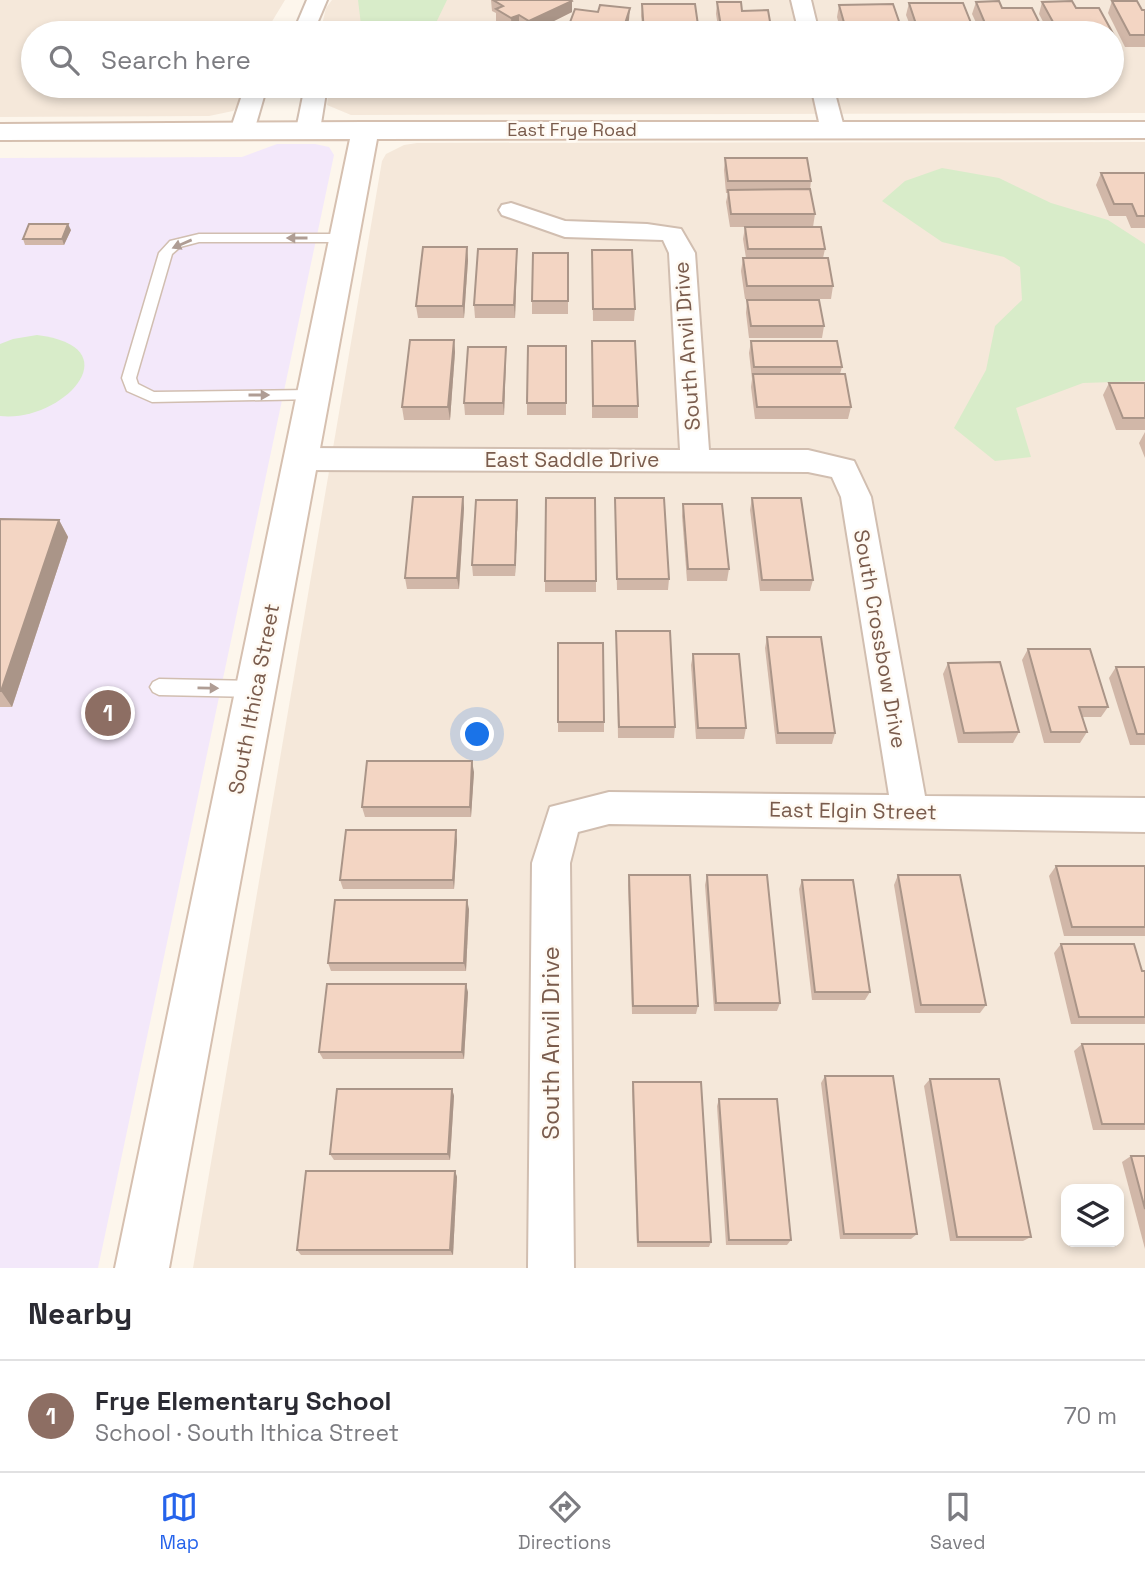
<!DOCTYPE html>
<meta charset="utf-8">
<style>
body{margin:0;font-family:"Space Grotesk",sans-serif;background:#f7f7f7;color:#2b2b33}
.controls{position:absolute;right:21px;bottom:21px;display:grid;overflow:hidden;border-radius:14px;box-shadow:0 4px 10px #0003}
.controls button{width:63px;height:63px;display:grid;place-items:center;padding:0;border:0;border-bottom:2px solid #e1e1e2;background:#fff;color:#2b2b33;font:35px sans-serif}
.you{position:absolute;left:478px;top:735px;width:24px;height:24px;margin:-18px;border:5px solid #fff;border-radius:50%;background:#1a73e8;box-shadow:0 0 0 10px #1a73e833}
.badge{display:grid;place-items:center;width:46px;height:46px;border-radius:50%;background:#2563eb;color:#fff;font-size:23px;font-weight:700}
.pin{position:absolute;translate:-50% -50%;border:4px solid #fff;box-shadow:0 2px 7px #0006}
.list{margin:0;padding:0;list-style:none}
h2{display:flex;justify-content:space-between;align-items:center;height:91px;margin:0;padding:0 28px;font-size:30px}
h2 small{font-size:23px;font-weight:400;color:#7c7c81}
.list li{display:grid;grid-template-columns:46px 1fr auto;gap:21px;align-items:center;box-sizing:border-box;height:112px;padding:0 28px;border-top:2px solid #e1e1e2}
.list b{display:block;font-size:26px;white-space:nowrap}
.list p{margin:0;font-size:23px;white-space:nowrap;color:#7c7c81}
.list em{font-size:23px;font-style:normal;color:#7c7c81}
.icon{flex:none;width:38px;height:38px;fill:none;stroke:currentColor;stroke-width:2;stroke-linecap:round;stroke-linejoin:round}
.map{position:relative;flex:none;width:1145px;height:1268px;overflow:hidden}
.search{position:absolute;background:#fff;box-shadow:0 4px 10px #0003;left:21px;right:21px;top:21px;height:77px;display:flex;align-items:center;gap:18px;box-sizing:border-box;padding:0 24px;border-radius:38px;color:#7c7c81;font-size:26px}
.sheet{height:203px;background:#fff}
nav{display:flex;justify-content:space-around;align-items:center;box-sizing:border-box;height:98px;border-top:2px solid #e1e1e2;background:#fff;font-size:19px;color:#7c7c81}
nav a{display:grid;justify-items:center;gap:4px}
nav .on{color:#2563eb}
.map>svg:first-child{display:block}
.residential{fill:#f5e8da;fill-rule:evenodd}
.education{fill:#f3e8fa}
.green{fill:#d8ecc9}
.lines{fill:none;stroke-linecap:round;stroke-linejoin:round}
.lane-casing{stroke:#d1beb0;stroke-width:3}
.street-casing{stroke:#d1beb0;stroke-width:4}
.secondary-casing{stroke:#d6c0b0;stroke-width:4}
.lane{fill:#fff;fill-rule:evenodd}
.street{fill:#fff;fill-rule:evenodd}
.secondary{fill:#fff;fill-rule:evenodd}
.wall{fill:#d1b7a8}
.shaded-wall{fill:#aa9588}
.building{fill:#f3d5c3;stroke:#aa9588;stroke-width:2}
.oneway{fill:#af9d94}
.labels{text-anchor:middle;stroke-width:5;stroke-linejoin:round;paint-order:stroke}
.far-street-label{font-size:18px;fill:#7a5c4d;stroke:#fffaf3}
.street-label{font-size:21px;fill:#7a5c4d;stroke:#fffaf3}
.near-street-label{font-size:24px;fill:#7a5c4d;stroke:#fffaf3}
</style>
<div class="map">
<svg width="1145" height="1268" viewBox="0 0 1145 1268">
<rect width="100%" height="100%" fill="#fdf6ec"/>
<!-- residential -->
<g class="residential">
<path d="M0,0H285L265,33H33V86H245L240,104L233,111L209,116L0,117Z"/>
<path d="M332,0H1145V113L351,115L327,105L330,86H1112V33H320L326,8Z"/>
<path d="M1145,142V1268H193L382,161L386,154L404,145L417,143ZM1066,1189H1119V1242H1066Z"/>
</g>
<!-- education -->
<path class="education" d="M277,144H315L329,147L334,155L98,1268H0V158L242,157Z"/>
<!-- green -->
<g class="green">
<path d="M447,0L433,29L452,33H362L358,0Z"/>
<path d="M942,168L999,178L1051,203L1108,220L1145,244V381L1083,383L1016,408L1031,457L995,461L954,428L986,370L995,326L1022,300L1020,267L1004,257L942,242L882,201L905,181Z"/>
<path d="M37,335C134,347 62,423 0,416V344L13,339Z"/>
</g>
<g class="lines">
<!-- lane casing -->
<g class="lane-casing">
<g id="lane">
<path d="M199,234H346L353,238L346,242H199L180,247L172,254L136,378L138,384L154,392L312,390L317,391L319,395L317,399L152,402L127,391L122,378L159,253L170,241Z"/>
<path d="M159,679L257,681L263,684L266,689L263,694L257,697L159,695L153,692L150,687L153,682Z"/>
</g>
</g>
<!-- street casing -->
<g class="street-casing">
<g id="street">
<path d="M307,0H327L313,33H293Z"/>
<path d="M791,0H811L819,33H799Z"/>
<path d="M245,86H267L254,131L250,136H234L230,131Z"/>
<path d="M305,86H327L320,130L316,135H300L296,130Z"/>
<path d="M811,86H833L845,131L841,136H825L821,131Z"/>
<path d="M511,203L565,221L647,224L681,229L695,253L709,450H808L854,461L871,497L925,796L1145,798V832L609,824L578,832L570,863L574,1268H528L532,863L550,807L609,792L889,795L841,497L832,477L808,472L299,470L288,467L284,459L288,451L299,448L680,450L669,253L663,240L565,237L502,215L499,210L502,205Z"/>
</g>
</g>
<!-- secondary casing -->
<g class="secondary-casing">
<path id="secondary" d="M365,122H1145V138L377,139L169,1268H115L350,139L0,140V124Z"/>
</g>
<!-- lane -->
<use href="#lane" class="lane"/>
<!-- street -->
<use href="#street" class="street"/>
<!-- secondary -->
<use href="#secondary" class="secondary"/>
</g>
<!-- wall -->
<g class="wall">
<path d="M491,0H571L572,12L530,33L519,27L512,30L496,21V13L492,11Z"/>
<path d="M1072,1L1076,8H1099L1116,39L1112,51V33H1049L1039,14L1042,2Z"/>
<path d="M1112,1L1142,10H1145V47H1125L1108,13Z"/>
<path d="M717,2L742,11L772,33H719L716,14Z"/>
<path d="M976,2L1002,8L1042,28L1040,33H981L972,14Z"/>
<path d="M909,3L975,33H913L906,15Z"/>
<path d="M642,4H695L699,33H643L641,16Z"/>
<path d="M839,5L903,33H841L837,17Z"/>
<path d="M725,158L811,181L810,190L815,214L813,227H730L726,202L728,193H726L724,170Z"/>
<path d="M1101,173H1145V228H1131L1126,216H1109L1096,185Z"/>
<path d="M745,227L825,249L823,258L833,286L831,299H745L741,271L743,258H746L743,239Z"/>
<path d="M71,230L64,245H25L23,239Z"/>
<path d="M467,247L468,260L464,318H418L416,306Z"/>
<path d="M592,250L635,309L634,321H593Z"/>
<path d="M568,253V314H532V301Z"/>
<path d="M517,262L515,318H475L474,305Z"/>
<path d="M747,300L824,326L822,338H749L746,313Z"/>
<path d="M454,340L455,352L450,420H404L402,407Z"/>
<path d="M592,341L638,406V418H592Z"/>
<path d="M751,341L842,367L840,374L851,407L848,419H755L751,387L752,379L749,353Z"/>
<path d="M566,346V415H527V403Z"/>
<path d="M506,347V359L504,415H465L464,403Z"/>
<path d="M1109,383H1145V430H1116L1103,395Z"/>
<path d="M1145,432V458L1139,443Z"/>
<path d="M463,497L464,508L459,589H407L405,578Z"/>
<path d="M615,498L669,579L668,590H617Z"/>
<path d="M752,498L813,580L810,591H760L750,510Z"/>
<path d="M683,504L729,569L727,581H687L682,516Z"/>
<path d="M518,511L515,576H473L472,565Z"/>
<path d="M0,519L59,520L68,537L12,707H0Z"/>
<rect x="545" y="581" width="51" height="11"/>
<path d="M616,631L675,727L674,738H618Z"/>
<path d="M767,637L835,733L832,744H776L765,648Z"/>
<path d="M558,643L604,722V732H558Z"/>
<path d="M1028,649L1108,707L1101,717H1082L1087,732L1080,743H1044L1022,660Z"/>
<path d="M693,654L746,728L744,739H696L691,665Z"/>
<path d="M948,663L1019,732L1013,743H958L943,674Z"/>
<path d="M1116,667H1145V745H1130L1109,678Z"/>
<path d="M474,772L471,817H365L362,807Z"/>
<path d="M457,840L454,889H343L340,880Z"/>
<path d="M1056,866H1145V936H1064L1049,876Z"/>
<path d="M629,875L698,1006L696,1014H632L628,885Z"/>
<path d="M707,875L780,1003L777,1011H714L705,885Z"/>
<path d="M898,875L986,1005L980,1013H915L894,885Z"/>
<path d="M802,880L870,992L865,1000H812L799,889Z"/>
<path d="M469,909L466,971H331L328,963Z"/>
<path d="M1061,944L1142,971H1145V1024H1071L1054,953Z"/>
<path d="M468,992L464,1059H323L319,1052Z"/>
<path d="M1082,1044H1145V1130H1093L1074,1051Z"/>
<path d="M825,1076L917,1234L911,1239H840L821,1083Z"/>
<path d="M930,1079L1031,1237L1023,1241H950L924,1086Z"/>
<path d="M633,1082L711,1242L709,1247H637L632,1089Z"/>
<path d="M452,1089L454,1096L450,1160H334L330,1154Z"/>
<path d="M719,1099L791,1240L787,1245H726L717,1106Z"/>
<path d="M1131,1156H1145V1249L1122,1162Z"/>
<path d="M455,1171L457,1177L453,1255H301L297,1250Z"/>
</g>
<!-- shaded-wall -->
<g class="shaded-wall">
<path d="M572,1V12L530,33L529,21Z"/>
<path d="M630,8L629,20L625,33H622Z"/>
<path d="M519,15V27L512,30L511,18Z"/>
<path d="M68,224L71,230L64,245L62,239Z"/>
<path d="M467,247L468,260L464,318L463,306Z"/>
<path d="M517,249V262L515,318L514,305Z"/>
<path d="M454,340L455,352L450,420L448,407Z"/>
<path d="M506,347V359L504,415L503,403Z"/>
<path d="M463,497L464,508L459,589L457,578Z"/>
<path d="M517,500L518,511L515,576V565Z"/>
<path d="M59,520L68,537L12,707L1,691Z"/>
<path d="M472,761L474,772L471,817L470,807Z"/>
<path d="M456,830L457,840L454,889L453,880Z"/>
<path d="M467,900L469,909L466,971L464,963Z"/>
<path d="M466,984L468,992L464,1059L462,1052Z"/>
<path d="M452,1089L454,1096L450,1160L448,1154Z"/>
<path d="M455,1171L457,1177L453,1255L450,1250Z"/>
</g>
<!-- building -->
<g class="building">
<path d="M493,0H571L572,1L529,21L519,15L511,18L496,9L503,6Z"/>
<path d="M999,1L1002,8H1032L1042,28H1029L1031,33H1004L1002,28H987L976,2Z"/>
<path d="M1072,1L1076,8H1099L1116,39H1112V33H1059L1042,2Z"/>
<path d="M1112,1H1137L1142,10H1145V35H1130Z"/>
<path d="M717,2H741L742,11L768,10L772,33H722Z"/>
<path d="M909,3H963L975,33H919Z"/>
<path d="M642,4H695L699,32L644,33Z"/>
<path d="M893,4L903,33H847L839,5Z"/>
<path d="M600,5L630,8L622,33H566L575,9L598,12Z"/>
<path d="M725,158H807L811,181H728Z"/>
<path d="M1101,173H1145V216H1137L1132,204H1114Z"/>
<path d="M810,189L815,214H731L728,190Z"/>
<path d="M29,224H68L62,239H23Z"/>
<path d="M745,227H821L825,249H748Z"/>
<path d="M423,247H467L463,306H416Z"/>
<path d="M478,249H517L514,305H474Z"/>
<path d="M592,250H632L635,309H593Z"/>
<path d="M533,253H568V301H532Z"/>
<path d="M743,258H828L833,286H747Z"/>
<path d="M747,300H819L824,326H751Z"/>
<path d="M410,340H454L448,407H402Z"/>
<path d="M592,341H635L638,406H593Z"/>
<path d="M751,341H837L842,367H754Z"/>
<path d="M528,346H566V403H527Z"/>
<path d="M468,347H506L503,403H464Z"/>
<path d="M753,374H845L851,407H757Z"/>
<path d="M1109,383H1145V418H1123Z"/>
<path d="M413,497H463L457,578H405Z"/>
<path d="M546,498H595L596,581H545Z"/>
<path d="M615,498H664L669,579H617Z"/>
<path d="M752,498H801L813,580H762Z"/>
<path d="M476,500H517L515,565H472Z"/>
<path d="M683,504H722L729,569H688Z"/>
<path d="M0,519L59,520L1,691H0Z"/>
<path d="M616,631H670L675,727H619Z"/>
<path d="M767,637H821L835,733H778Z"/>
<path d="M558,643H603L604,722H558Z"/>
<path d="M1028,649H1090L1108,707H1079L1087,732H1051Z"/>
<path d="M693,654H739L746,728H698Z"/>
<path d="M1000,662L1019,732L964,733L948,663Z"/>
<path d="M1116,667H1145V734H1137Z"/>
<path d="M367,761H472L470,807H362Z"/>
<path d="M346,830H456L453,880H340Z"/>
<path d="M1056,866H1145V927H1072Z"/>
<path d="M629,875H690L698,1006H633Z"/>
<path d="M707,875H767L780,1003H716Z"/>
<path d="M898,875H960L986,1005H921Z"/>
<path d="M802,880H853L870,992H815Z"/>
<path d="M335,900H467L464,963H328Z"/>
<path d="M1061,944H1134L1142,971H1145V1017H1079Z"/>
<path d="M327,984H466L462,1052H319Z"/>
<path d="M1082,1044H1145V1124H1102Z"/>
<path d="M825,1076H893L917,1234H844Z"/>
<path d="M930,1079H999L1031,1237H957Z"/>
<path d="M633,1082H701L711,1242H638Z"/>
<path d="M337,1089H452L448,1154H330Z"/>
<path d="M719,1099H777L791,1240H729Z"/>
<path d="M1131,1156H1145V1209Z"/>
<path d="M306,1171H455L450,1250H297Z"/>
</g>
<!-- one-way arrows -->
<defs><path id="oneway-solid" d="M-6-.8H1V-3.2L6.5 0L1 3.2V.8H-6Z" transform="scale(1.75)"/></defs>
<g class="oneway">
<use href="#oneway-solid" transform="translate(297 238) rotate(180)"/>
<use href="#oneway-solid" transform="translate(182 244) rotate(157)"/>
<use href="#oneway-solid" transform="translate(259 395)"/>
<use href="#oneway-solid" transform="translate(208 688) rotate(1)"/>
</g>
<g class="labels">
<!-- far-street labels -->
<g class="far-street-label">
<text x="572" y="136">East Frye Road</text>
</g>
<!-- street labels -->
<g class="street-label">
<text transform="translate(687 346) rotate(-94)" y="7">South Anvil Drive</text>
<text x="572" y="467">East Saddle Drive</text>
<text transform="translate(880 639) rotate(80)" y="7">South Crossbow Drive</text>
<text transform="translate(254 699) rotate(-79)" y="7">South Ithica Street</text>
<text transform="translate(853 811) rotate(1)" y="7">East Elgin Street</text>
</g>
<!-- near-street labels -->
<g class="near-street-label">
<text transform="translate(551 1043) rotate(-90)" y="8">South Anvil Drive</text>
</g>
</g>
</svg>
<div class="controls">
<button><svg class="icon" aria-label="layers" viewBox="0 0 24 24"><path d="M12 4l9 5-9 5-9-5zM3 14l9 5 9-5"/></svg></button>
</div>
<div class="you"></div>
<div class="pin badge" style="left:108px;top:713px;background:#8d6e63">1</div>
<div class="search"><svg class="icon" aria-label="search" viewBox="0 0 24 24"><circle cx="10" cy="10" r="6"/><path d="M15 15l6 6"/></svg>Search here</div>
</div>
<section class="sheet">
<h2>Nearby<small></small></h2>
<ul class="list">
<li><span class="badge" style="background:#8d6e63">1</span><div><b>Frye Elementary School</b><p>School · South Ithica Street</p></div><em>70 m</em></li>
</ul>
</section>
<nav>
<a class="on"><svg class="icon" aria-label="map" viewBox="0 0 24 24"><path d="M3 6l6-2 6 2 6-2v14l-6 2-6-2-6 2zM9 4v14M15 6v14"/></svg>Map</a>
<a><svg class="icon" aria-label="directions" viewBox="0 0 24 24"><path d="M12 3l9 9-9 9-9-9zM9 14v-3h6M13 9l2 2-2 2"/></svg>Directions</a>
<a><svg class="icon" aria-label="saved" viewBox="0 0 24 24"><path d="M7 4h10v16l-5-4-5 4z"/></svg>Saved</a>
</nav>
